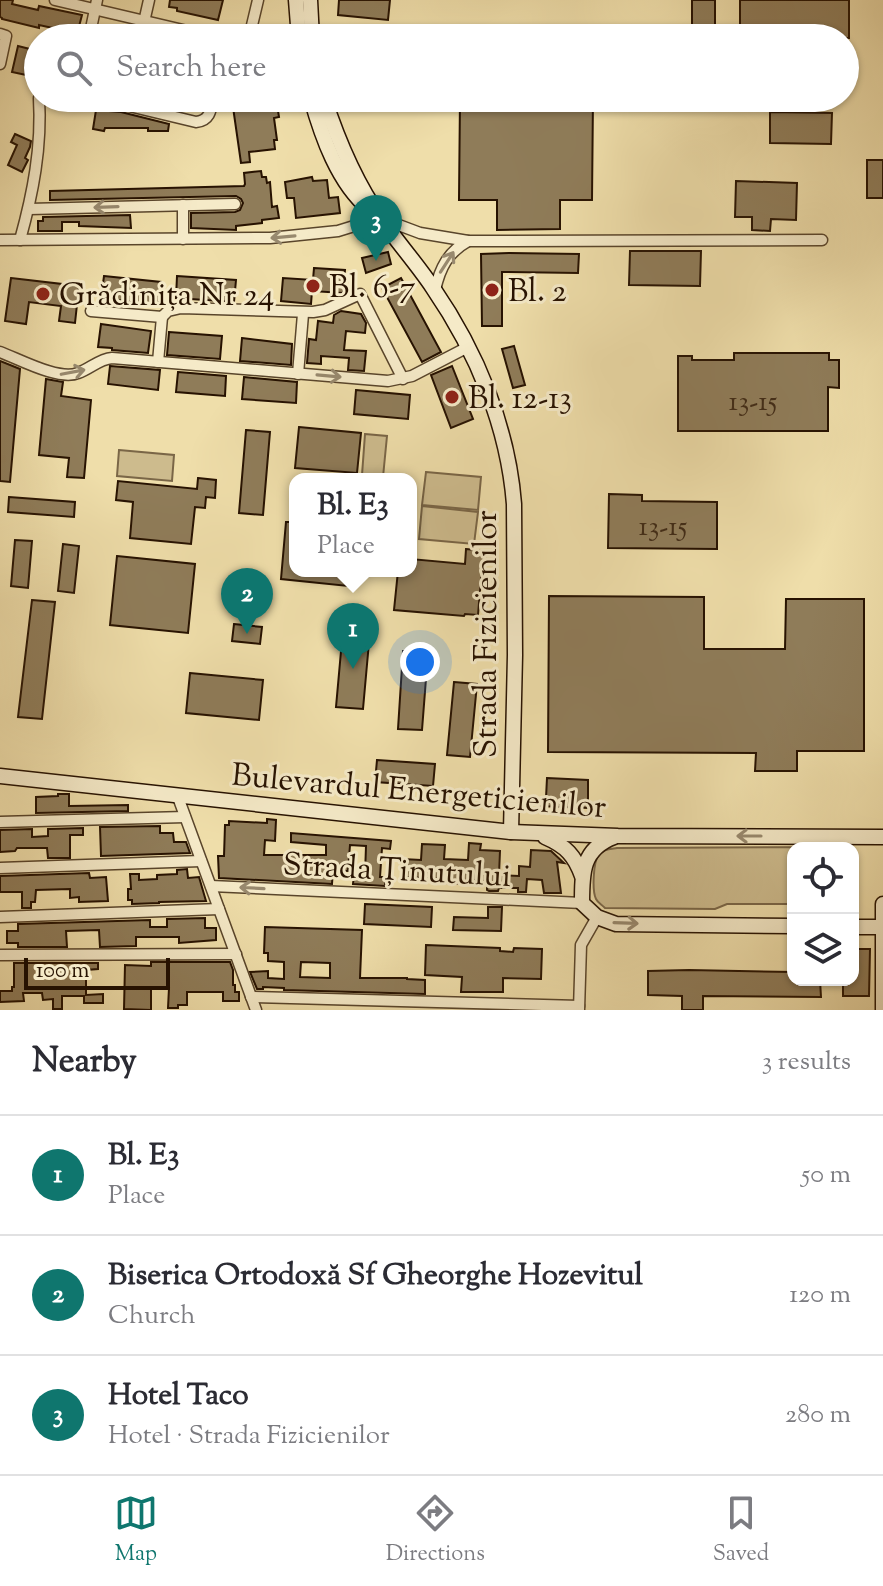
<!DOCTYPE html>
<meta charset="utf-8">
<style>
body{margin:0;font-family:"Sorts Mill Goudy",serif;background:#f2f2f3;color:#2b2b33}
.controls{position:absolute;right:24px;bottom:24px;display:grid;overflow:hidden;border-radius:16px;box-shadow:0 2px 6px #0004}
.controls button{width:72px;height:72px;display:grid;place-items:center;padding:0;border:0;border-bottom:2px solid #e1e1e2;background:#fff;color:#2b2b33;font:40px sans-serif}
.scale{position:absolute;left:24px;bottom:20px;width:146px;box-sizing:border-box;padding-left:8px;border:4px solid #271201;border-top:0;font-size:22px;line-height:28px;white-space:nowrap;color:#271201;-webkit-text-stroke:6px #f5eac8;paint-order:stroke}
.you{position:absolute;left:420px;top:662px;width:28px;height:28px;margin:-20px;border:6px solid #fff;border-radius:50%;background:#1a73e8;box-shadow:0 0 0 12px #1a73e833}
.badge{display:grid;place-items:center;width:52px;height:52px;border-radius:50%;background:#0f766e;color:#fff;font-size:26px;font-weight:700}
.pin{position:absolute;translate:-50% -66px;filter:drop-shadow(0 2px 4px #0008)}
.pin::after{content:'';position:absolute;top:42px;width:28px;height:24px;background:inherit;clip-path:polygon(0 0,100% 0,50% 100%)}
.popup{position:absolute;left:289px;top:473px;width:128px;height:104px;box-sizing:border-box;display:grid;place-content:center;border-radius:16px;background:#fff;filter:drop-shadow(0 2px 6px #0005);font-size:26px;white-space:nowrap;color:#7c7c81}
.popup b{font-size:30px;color:#2b2b33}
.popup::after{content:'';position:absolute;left:50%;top:100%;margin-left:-16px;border:16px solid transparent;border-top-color:#fff}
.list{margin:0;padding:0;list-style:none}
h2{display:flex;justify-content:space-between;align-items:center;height:104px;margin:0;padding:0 32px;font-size:34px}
h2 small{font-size:26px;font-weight:400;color:#7c7c81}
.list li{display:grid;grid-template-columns:52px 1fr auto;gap:24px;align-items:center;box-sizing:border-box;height:120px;padding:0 32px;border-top:2px solid #e1e1e2}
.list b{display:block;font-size:30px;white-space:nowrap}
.list p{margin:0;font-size:26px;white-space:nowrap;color:#7c7c81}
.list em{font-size:26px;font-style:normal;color:#7c7c81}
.icon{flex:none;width:44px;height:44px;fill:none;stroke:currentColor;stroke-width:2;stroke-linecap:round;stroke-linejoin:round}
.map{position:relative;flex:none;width:883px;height:1010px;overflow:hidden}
.search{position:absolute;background:#fff;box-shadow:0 2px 6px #0004;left:24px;right:24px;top:24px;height:88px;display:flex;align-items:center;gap:20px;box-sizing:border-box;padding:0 28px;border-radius:44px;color:#7c7c81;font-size:30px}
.sheet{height:464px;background:#fff}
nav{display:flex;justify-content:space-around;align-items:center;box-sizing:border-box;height:112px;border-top:2px solid #e1e1e2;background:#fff;font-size:22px;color:#7c7c81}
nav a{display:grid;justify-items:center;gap:4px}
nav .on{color:#0f766e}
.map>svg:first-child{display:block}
.green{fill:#cdbb8d;stroke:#7a6647;stroke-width:2}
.building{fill:#8f7c59;stroke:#271201;stroke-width:2;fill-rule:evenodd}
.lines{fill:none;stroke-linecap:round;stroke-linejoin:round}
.street-casing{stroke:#59452b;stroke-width:13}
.secondary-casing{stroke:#271201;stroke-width:17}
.street{stroke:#f5eac8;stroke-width:10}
.secondary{stroke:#f5eac8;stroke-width:14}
.oneway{stroke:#98896e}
.poi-dot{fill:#8f2418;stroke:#f5eac8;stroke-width:3}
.labels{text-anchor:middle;stroke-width:6;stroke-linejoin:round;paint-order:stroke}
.number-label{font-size:28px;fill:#412c17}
.poi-label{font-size:32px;fill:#271201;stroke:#f5eac8;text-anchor:start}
.street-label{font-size:32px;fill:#271201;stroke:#f5eac8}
</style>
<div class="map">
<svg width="883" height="1010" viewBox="0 0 883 1010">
<rect width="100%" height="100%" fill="#efdeaa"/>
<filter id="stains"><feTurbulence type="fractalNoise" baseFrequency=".0025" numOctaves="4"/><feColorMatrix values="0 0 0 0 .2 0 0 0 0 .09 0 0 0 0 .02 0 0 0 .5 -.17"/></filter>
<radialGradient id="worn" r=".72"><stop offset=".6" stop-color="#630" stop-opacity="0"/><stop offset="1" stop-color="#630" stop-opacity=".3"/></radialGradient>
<!-- green -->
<g class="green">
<path d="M365,434L387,436L383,477L362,475Z"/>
<path d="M119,450L174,455L172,481L117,476Z"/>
<path d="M426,472L481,477L478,510L422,505Z"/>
<path d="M422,506L478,512L474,544L419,539Z"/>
<path d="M617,848L845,847L850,848H793V904H727L715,909L605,908C601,904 598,903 596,899C592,891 593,862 599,854C603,849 610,849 617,848Z"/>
</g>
<!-- building -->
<g class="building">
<path d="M0,0H13L12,4L38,10L39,6L82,15L76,38H60L62,30L39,25V28L2,19V18L0,17Z"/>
<path d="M170,0H223L218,20L177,11V8L169,7Z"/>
<path d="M339,0H390L388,20L338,15Z"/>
<rect x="692" y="0" width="23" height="38"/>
<rect x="740" y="0" width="109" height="38"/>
<path d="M18,46L38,51V70L32,69L31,76L12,72Z"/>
<path d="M134,98H204L202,109L181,103L179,110Z"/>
<path d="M231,98H276L279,117L274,118L277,140H274L275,149L249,152L250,162L241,163L233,107L229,106Z"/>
<path d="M460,98H593L592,200H560V229L497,230V200H459Z"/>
<path d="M96,110L121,112L169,124L168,131H148V128H105L104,131L93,129Z"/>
<path d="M770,112L832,113L831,144L770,143Z"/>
<path d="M15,134L31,141L30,147L25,158L28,160L22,172L8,165L17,145L11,142Z"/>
<rect x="867" y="160" width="16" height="38"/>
<path d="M261,171L262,177H266L267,183L270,182L272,207L277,206L279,218L262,220V223L236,226V230L191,228V213L235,212L240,210L243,203L241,199L236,196L50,200V191L244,186L245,184L244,173Z"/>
<path d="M312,177L313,181L327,180L329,198L338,197L340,213L296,218L294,198H287L285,182Z"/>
<path d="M736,181L797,183L796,220L771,219L770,231L752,230V217H735Z"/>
<path d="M130,215L131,228L79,226V222H62V231H38V221H43V217Z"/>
<path d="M630,251H701L700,286L629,285Z"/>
<path d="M388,252L391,264L366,273L362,258Z"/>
<path d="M509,253L579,254L578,273L502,272V326H482L481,254Z"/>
<path d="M314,268L345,270L343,293L312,291L311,304L281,301L283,278L313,280Z"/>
<path d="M104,276L161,282L158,305L101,298Z"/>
<path d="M177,276L236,280L234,302L176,298Z"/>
<path d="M11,278L79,286L75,323L59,321L61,306L29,302L26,324L5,321Z"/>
<path d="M401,278L441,352L422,362L382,288Z"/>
<path d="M341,311L361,314L366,323L365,333L346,331L344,350L366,351L364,371L348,370L349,358L321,356V364L307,363L309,339L316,340L318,321L333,323L334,315Z"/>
<path d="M101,324L151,331L148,353L112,350V348L98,347Z"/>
<path d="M169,332L222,336L220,359L167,355Z"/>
<path d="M242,338L292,344L291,365L240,361Z"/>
<path d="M514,346L525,385L513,388L502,349Z"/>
<path d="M734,353H829V360H839V388L828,387V431H678V356H692V360H734Z"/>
<path d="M0,361L20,369L10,482L0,481Z"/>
<path d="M110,366L160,370L158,390L108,384Z"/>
<path d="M452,366L473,419L451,428L431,375Z"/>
<path d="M178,372L226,376L225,396L176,392Z"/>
<path d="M244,377L297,382L296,403L242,399Z"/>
<path d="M46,379L63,382L61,396L91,400L84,478L67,477L69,458L39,455Z"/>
<path d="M356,390L410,395L408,419L354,414Z"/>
<path d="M299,427L361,433L357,473L295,468Z"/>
<path d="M246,430L270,432L263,515L239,513Z"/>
<path d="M198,478L216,480L215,498L206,497L205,508L195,507L191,544L130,538L133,502L116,500L118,481L197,489Z"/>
<path d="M609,494L642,495V501L717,502V549L608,548Z"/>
<path d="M9,497L75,502L74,517L8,512Z"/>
<path d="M286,522H295V571H350L348,586L281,579Z"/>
<path d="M15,540L32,541L28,588L11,586Z"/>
<path d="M63,544L79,546L74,593L58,591Z"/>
<path d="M466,549L486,551L484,567H482L478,615L465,614L464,616L394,610L398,571H411V559L465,564Z"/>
<path d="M117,556L195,564L188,633L110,625Z"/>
<path d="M549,596L704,597V649H785L786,599H864V751H797V771H755L756,753L548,752Z"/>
<path d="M32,600L55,602L42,719L18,717Z"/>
<path d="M234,624L262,627L260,644L232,641Z"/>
<path d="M343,629L370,631L363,709L336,707Z"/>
<path d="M403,651L428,653L422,730L398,729Z"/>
<path d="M190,673L263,680L259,720L186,713Z"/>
<path d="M454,682L477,684L470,757L447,755Z"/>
<path d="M377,760L435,764L433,786L375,782Z"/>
<path d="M547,778L588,780V808L538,806V798H546Z"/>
<path d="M58,794H69V806L128,805V811L36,813V797L58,796Z"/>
<path d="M267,819L276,820L275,841L265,840L264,855H326V845L291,842V833L391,841L390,849L382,848L380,877H386L385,886L353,884L354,874L365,875L366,846L350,845L348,871L333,870L332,884L219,878L218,856H224L225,825H229V821L267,823Z"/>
<path d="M160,826V833H173L174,842H186L190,853L101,856L100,827Z"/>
<path d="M83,828V835H70V858H48L47,848H17L15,851L0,852V830L32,829V837L48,836V829Z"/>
<path d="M469,843L481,844L480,850L500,851L499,875L519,876V866L530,867L531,850L551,851L564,863L557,862L561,893H544L542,880L527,879L526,892H518V888H499L498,891H489L487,890V881L472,880L471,884L446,883V879L402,877L403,859L421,860L422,844L445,845L444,859L468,860Z"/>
<path d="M187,869L188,878L199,877L206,901L159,902V903L132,904V900H128V889H131L130,874H139V880L157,879V875L177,874V870Z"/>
<path d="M89,873L90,878L106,877L108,901L79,902V897L70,898V889L36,890L35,902H31V908H22V892H0V876Z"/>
<path d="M365,904L432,907L431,927L364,924Z"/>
<path d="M488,907H502L501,931L453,930L454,917L488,918Z"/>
<path d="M205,918V928H216V940L179,943V937H136V946L100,947L99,930L66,931L67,947H18V943H7V931H18V924L150,920V927H167V919Z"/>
<path d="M265,927L362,930L360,978H407V979L425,980V994L284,990V988L263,987V989H257L250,972L268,971V978L284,979V962L268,961V953H264ZM301,962L330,963V978L300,977Z"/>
<path d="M426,945L500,948V951L513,952L514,948L542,949L541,979L503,978V992H461L462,977L425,975Z"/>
<path d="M853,949H870L869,996H843V980H853Z"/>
<path d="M151,962H230L233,970V985H235V992H239V1001H223V992H187V1005H178V1008H168L169,988H151V1010L124,1009L125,965L151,966Z"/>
<path d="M14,963H98V969L86,970V995L103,994V1003H84V996H62V1009H53V999L43,1000L42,993H23L24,1001L0,1002V991H12V987H14Z"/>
<path d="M689,970L793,972V980H820L821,997L703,996V1010H682V996L648,995V971Z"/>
</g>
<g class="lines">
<!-- street casing -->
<g class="street-casing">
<g id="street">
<path d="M55,0L217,38"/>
<path d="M144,22L149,0"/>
<path d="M0,34L6,36L0,64"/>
<path d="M89,38L97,0"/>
<path d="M249,38L258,0"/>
<path d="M96,98L196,122C210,121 211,110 213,98"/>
<path d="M183,205V239"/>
<path d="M29,209L235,204"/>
<path d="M0,240L270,238L338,231L380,218L420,233L468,241L822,240"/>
<path d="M20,240C33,193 42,147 39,98"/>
<path d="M435,290C440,268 448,252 468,241"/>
<path d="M91,311L162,317L168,311L181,308L313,312L325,310L360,294L403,379"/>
<path d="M0,352C19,359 59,381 78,373C90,369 99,359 112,358L388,381L412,376L468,347"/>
<path d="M158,362L162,317"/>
<path d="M298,374L303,314"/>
<path d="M178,797L256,1010"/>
<path d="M0,822L185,817"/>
<path d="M0,868L201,861"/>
<path d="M211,886L582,903"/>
<path d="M0,917L219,909"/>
<path d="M0,955L236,954"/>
<path d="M251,997L579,1006"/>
<path d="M579,1010L581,945L597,917"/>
</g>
</g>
<!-- secondary casing -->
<g class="secondary-casing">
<g id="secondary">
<path d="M296,0L299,38"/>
<path d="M310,0L312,38"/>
<path d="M311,98C322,137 338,183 369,209"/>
<path d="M324,98C337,138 357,185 382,220C398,243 417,264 433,288C477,352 508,427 514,504L515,655L511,832"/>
<path d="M0,776L511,832L618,836L883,837"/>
<path d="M545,837C566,846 575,856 582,876"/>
<path d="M614,837C582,849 582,873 582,903L597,917L616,924L793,926"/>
<path d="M853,927H883"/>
<path d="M883,1010V904"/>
</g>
</g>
<!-- street -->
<use href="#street" class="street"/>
<!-- secondary -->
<use href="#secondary" class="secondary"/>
</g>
<!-- one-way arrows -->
<defs><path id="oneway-shaft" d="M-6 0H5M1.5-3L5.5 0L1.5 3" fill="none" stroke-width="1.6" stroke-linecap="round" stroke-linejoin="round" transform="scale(2)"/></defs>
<g class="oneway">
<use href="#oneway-shaft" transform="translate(106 207) rotate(178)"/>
<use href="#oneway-shaft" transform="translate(283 237) rotate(175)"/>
<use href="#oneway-shaft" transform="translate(447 262) rotate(-57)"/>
<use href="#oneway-shaft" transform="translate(73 372) rotate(-11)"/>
<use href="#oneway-shaft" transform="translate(329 376) rotate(5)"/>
<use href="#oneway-shaft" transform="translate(749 836) rotate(-180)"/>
<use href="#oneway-shaft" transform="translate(252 888) rotate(-177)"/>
<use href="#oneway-shaft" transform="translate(626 923) rotate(2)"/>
</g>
<!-- markers -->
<g class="poi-dot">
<circle cx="313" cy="286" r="8"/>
<circle cx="492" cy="290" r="8"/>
<circle cx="43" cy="294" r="8"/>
<circle cx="452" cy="397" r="8"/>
</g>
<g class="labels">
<!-- number labels -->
<g class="number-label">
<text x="753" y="410">13-15</text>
<text x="663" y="535">13-15</text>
</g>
<!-- poi labels -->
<g class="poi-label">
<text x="329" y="297">Bl. 6-7</text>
<text x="508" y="301">Bl. 2</text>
<text x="59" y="305">Grădinița Nr 24</text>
<text x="468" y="408">Bl. 12-13</text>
</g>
<!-- street labels -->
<g class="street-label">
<text transform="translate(485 634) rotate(-90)" y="11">Strada Fizicienilor</text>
<text transform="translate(419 790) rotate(5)" y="11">Bulevardul Energeticienilor</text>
<text transform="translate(397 869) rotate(3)" y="11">Strada Ținutului</text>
</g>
</g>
<rect width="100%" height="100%" filter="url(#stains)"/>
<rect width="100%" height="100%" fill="url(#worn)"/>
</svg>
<div class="controls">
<button><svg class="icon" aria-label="locate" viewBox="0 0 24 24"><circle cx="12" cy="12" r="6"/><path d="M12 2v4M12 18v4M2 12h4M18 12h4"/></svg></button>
<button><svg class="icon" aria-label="layers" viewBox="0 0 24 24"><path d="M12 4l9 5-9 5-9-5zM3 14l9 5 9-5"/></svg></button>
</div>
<div class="scale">100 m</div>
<div class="you"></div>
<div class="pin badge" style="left:353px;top:669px">1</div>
<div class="popup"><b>Bl. E3</b>Place</div>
<div class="pin badge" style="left:247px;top:634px">2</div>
<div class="pin badge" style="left:376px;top:261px">3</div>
<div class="search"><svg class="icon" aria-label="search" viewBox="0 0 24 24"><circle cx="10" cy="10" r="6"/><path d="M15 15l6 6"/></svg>Search here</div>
</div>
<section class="sheet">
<h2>Nearby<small>3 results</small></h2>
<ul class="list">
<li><span class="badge">1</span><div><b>Bl. E3</b><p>Place</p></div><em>50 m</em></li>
<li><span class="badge">2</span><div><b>Biserica Ortodoxă Sf Gheorghe Hozevitul</b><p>Church</p></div><em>120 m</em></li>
<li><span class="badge">3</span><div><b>Hotel Taco</b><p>Hotel · Strada Fizicienilor</p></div><em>280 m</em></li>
</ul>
</section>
<nav>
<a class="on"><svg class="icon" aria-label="map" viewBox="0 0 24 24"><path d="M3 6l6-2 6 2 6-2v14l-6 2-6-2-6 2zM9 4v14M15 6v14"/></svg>Map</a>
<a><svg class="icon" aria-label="directions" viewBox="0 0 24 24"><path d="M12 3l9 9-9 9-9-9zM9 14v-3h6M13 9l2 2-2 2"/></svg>Directions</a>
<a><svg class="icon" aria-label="saved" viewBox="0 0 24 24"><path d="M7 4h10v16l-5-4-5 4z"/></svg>Saved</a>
</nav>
